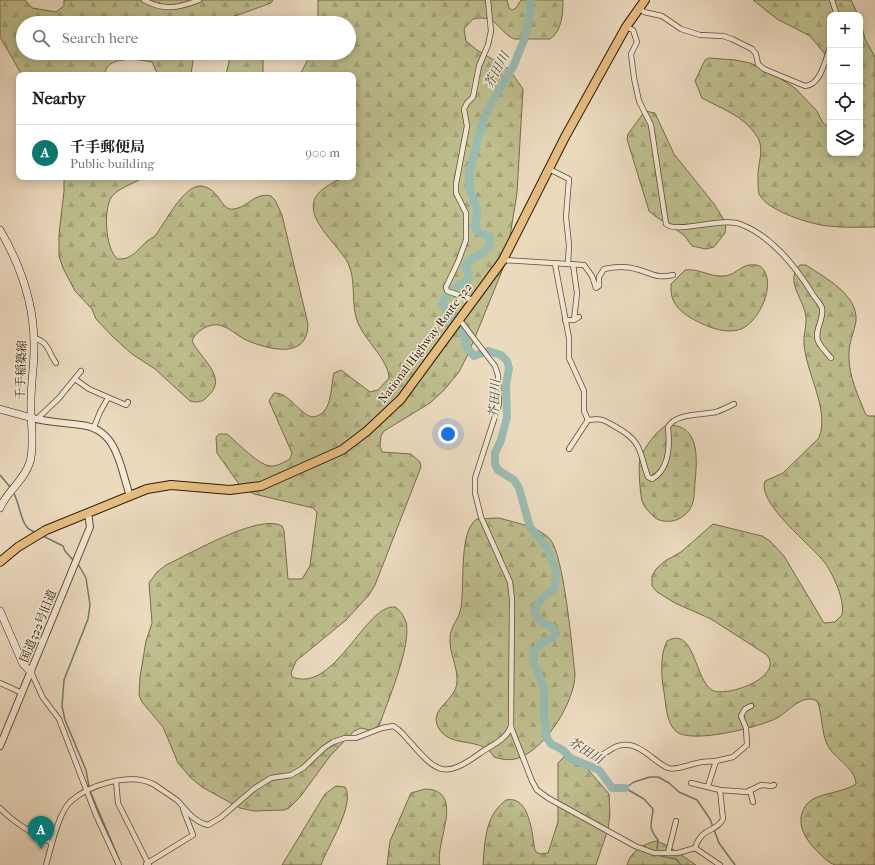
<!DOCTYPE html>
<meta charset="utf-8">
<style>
body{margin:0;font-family:"IM FELL French Canon","Noto Serif JP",serif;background:#f2f2f2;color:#202124}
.controls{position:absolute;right:12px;top:12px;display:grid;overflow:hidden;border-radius:8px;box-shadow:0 2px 10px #0003}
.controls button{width:36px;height:36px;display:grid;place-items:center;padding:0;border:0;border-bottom:1px solid #e0e0e0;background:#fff;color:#202124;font:20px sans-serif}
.you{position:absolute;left:448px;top:434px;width:14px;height:14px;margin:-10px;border:3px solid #fff;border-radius:50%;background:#1a73e8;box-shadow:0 0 0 6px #1a73e833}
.badge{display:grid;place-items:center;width:26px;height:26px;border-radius:50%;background:#0f766e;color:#fff;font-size:13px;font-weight:700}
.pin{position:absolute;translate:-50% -33px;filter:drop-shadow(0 1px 2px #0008)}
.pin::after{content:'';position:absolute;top:21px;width:14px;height:12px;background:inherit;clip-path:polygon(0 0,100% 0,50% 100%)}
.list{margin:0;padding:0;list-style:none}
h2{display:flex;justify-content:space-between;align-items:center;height:52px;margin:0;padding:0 16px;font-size:17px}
h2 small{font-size:13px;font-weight:400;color:#757577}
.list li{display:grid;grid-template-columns:26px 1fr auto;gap:12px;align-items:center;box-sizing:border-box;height:56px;padding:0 16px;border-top:1px solid #e0e0e0}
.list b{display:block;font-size:15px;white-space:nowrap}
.list p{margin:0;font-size:13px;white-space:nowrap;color:#757577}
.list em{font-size:13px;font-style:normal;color:#757577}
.icon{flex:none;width:22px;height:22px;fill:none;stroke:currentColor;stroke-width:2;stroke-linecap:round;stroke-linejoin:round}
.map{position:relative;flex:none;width:875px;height:865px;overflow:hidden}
.search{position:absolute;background:#fff;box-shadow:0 2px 10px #0003;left:16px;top:16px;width:340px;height:44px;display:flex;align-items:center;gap:10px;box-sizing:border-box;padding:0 14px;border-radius:22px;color:#757577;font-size:15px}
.panel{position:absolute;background:#fff;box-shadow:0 2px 10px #0003;left:16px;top:72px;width:340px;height:108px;border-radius:8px}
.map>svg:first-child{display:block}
.forest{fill:url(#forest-firs);stroke:#766c49}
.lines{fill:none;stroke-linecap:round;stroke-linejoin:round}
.stream{stroke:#6e7b6c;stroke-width:1.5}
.river{stroke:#99bbb1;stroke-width:8}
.minor-casing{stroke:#5d4b33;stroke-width:6}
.tertiary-casing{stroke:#5d4b33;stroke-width:8}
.secondary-casing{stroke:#2d1b04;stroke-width:8}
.trunk-casing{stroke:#2d1b04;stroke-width:10}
.minor{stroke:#f3e7d5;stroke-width:4.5}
.tertiary{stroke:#f3e7d5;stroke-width:6}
.secondary{stroke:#f3e7d5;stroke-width:7}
.trunk{stroke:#e6bd80;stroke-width:8}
.labels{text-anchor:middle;stroke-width:3;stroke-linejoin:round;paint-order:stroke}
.street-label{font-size:12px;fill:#2d1b04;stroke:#f3e7d5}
.water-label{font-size:13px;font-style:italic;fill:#4d4b38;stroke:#f3e7d5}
</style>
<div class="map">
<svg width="875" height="865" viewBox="0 0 875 865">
<defs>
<pattern id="forest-firs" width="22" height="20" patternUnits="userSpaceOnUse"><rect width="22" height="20" fill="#bebe8e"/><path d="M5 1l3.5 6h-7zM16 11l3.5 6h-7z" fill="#a4a379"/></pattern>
</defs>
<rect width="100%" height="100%" fill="#ecdabf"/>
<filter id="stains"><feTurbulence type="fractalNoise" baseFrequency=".005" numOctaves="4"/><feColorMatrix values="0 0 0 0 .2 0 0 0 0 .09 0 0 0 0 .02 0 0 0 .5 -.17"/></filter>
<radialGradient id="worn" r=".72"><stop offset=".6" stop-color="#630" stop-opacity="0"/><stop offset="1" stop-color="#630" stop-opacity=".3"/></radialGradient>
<!-- forest -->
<g class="forest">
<path d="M0,0H25L32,8L56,12L64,6V0H273L271,3L216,23H23V53H194L191,75H158L152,62C138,59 105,55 105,75H22L0,37Z"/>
<path d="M318,0H507L509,8L512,10L516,8L521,0H563C563,14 562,31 550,39H514C496,30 498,14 473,19L464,29L466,41L477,50L509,69L523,89L517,193L506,261L469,352L459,372L444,390L430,403L384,431L381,436L380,446L382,452L411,454L420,462L421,467L375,585L369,595L346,620L296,661L291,673L292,677C335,694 365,604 395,607C400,610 404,616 406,622C412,645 387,703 379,726L373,731L361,728L354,731L330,756L300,797L289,808L284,810L254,811L240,808L202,787L191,778L178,763L163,727L142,702L139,695L140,677L146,641L152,623L149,583L157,572L166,565C190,554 259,513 282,526L284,531L288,579H302L310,566L317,512L313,508L254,494L241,487L217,453L216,437L219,434H227C237,442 260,467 272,466C278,466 284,462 290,459L292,453L269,401L274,393C290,393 297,412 312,417C333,415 330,389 334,373L341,370L370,392L378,390L389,378C389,361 365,340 358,323C350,304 357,282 348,263C338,243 291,209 326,187C335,181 342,177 353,177V75H300L311,53H349V23H318Z"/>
<path d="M753,0H851L858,15H830V60L810,36L777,19Z"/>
<path d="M860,19L865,39L875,57V227C860,227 844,228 829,226C812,225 767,211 759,194C758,190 758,184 758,179C757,164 766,148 756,135C744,116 720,108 702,98L695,81L705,60L709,58L735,60L750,63L769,71L795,88L817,111L823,123L830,128V153H860Z"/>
<path d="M234,53L263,57V75H226L230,57Z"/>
<path d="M645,111L655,113L674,154L714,204L726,223L725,233L714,247L706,249L692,246L684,235L655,216L649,211L627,139L628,134Z"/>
<path d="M64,177H144C135,183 122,187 114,194C102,204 105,251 118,259C136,260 140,243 154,237C165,224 183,185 201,186C220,188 221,212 234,209C248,207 255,192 271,196L275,200L282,215L308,324C308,361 267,349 246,340C236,335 229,327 219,325C210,323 195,331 192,341C200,358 228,377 209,395C203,402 199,403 190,401L155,369L132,354L113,337L96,319L92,309L75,291L63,268L59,256V234L64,191Z"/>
<path d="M749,265C753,265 757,264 761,267C778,282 759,322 741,329C725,335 705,326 691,318C677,309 670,302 671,284L685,270C698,268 710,277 723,276C734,276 739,267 749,265Z"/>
<path d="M800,265H806C825,278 858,294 856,321C854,333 848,344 849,357C849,377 858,395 865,413L868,416H875V865C864,865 845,865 835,865C829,863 824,858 820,854C806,841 792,821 808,803C817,793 843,793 856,784C856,768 833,758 827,744C821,731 823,715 817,701C802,693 788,712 777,718C760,727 693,744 677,732C666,724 666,704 664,692C661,677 660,654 667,641C696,625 694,683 714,691C730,696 784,677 767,655L711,619L675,603L657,592L652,586V576L656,569L665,561L681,552L713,524L762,536L770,541L784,556L824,623L835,622L842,615C845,600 834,576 825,563C813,546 756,503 765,481L783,473L819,438C830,410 806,373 804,344C803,335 807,326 806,317C804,299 784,281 800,265Z"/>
<path d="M667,425C701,424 697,460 695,483C694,491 695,500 691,507C685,519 670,525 657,519C652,516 644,507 642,501C640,493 638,465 640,458C645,447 656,431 667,425Z"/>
<path d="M499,518C516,523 537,526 550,539C564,555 572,649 575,674C575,701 547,746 521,757C513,761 503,760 494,757C482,735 450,750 438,727C429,708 456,701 457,682C458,667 449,653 450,638C450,628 457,621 460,612C466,590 457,532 477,519Z"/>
<path d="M565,756L579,759L609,794L610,815L608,829L596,865H483C485,840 485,816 506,800C530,795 532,834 535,851L540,854L548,853L558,822V763Z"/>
<path d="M336,786L345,787C356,804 327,847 321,865H282L325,794Z"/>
<path d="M425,789C467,790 434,843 440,865H387L390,841L411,793Z"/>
<path d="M657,841L668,846L696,865H627C630,852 644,843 657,841Z"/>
</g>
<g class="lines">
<!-- stream -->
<g class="stream">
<path d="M0,475L10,487"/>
<path d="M13,492C21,504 20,531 36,532"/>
<path d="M43,536L63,546L65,551L73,560"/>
<path d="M78,564L86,578L90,605L88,619L64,680L62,706L65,720L86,770L89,787"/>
<path d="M90,791L119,859"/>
<path d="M657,849L658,840C647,826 652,824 653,809L644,799L625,788L634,782L650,777H658L669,783L679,792L697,800L710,819L719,843L735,865"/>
<path d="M660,856L676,859L681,865"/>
</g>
<!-- river -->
<path class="river" d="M531,0L529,21L524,40L513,67L489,107L481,127L469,174L470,190L477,209L475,228L481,234L489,236C496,256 468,253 465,267L469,273L468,280C457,286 446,293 442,305L463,332L467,348L474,356L488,351L501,355L507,361L509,368L506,385L507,417L501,440L495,453V464L498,470L514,480L519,488L530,527L545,545L557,572L554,589C544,596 525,610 542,622C549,626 554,626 556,634L553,638L543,642L534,651L533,655L534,663L544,687V718L547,738L551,744L563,750L570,758L599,770L612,788H625"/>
<!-- minor casing -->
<g class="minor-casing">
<g id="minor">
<path d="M144,0C163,11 179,8 199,0"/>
<path d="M832,0L837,15"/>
<path d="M639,8L644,12L662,16L681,29L700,35L723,36L732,39L752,49L756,54L758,64L764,69L805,86C821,85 825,60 830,48"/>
<path d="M626,27L633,30L637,42L631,54L634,78L639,101L651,125L666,224C676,234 721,217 740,224C772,236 795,266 812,293C815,299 820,302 822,308C824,320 814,330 818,341C821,347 827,353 831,358"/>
<path d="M549,169L569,179L566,217L569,245L568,264"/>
<path d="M503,260L584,265L592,276L596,288L599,286V277L604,269C613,267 626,266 636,269C652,273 655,279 673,275"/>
<path d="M555,264L569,338V358L584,391V411L588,420"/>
<path d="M573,264L577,293L574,320"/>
<path d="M473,300L447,291L446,287L458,262L466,240V213L456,193V184L467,126L464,109L467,103L473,97L479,66L488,45L491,31L488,0"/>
<path d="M459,319L495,366L498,375L499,404L475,478V493L481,517L510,582L512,599L511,727L532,781L537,790L548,798L635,846L654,853H678L695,848C702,826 716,833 723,819L720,790L691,783"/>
<path d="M565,320H574L579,317"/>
<path d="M34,338C49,342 48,352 56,363"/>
<path d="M75,379L89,389L126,405L128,402"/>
<path d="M37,419L59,398L81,371"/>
<path d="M588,420C604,418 603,420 616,427C643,442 639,452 648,477L652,479C670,469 670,445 668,427C676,413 702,415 716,412C722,410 728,407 734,404"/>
<path d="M94,427L100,412L108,398"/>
<path d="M569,449L588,420"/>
<path d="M31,672L43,698L59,719L96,815L119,865"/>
<path d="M0,683L22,693"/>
<path d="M595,757C606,756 612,745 623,745C641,743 655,763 668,768C676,771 690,764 698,763C703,761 710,762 716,761L708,786"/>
<path d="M716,761L733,757L747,745L746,728L741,716L745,709L751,706"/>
<path d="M116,781L118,803L149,865"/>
<path d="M720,790L747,792L761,785L772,786L774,785"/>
<path d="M750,790L753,802"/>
<path d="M0,808C15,824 33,834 52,843"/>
<path d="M695,848L720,865"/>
<path d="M668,853L676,821"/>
<path d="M146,864L193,835L183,809"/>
<path d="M46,865C51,848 58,814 70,802C88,785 130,772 153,784C155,785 177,800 178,801C187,811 194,822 208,825L220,818L255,788L271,778L291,775L303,768L324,748L333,742L345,738H356L382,728L393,726C401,730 405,737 411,743C438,774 445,778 479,754C491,745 505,741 511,727"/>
</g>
</g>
<!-- tertiary casing -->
<g class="tertiary-casing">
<g id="tertiary">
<path d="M32,418C48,422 65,423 81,425C118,429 120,467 130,496"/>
<path d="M0,746L90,527L88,513"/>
</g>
</g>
<!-- secondary casing -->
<g class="secondary-casing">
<g id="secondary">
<path d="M0,230C21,266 35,307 34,349C34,367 31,384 31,401C30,421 35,442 30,462C24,481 7,491 0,508"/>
<path d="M0,409L32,418"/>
<path d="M0,611L23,664L31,672"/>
</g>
</g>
<!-- trunk casing -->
<g class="trunk-casing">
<path id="trunk" d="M0,562L18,547L46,530L147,489L171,485L230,490L261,486L342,450L367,431L401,399L503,260L565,137L626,27L645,0"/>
</g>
<!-- minor -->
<use href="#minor" class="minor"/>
<!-- tertiary -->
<use href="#tertiary" class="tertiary"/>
<!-- secondary -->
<use href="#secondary" class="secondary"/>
<!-- trunk -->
<use href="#trunk" class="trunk"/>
</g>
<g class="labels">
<!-- street labels -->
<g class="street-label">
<text transform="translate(425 343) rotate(-53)" y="4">National Highway Route 322</text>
<text transform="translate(21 370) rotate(-88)" y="4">千手稲築線</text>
<text transform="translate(38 626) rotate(-68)" y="4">国道322号旧道</text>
</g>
<!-- water labels -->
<g class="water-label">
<text transform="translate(496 70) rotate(-62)" y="5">芥田川</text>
<text transform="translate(494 399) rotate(-87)" y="5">芥田川</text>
<text transform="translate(586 750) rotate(31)" y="5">芥田川</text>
</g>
</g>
<rect width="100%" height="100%" filter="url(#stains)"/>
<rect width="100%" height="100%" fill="url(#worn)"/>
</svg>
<div class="controls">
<button>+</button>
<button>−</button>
<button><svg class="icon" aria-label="locate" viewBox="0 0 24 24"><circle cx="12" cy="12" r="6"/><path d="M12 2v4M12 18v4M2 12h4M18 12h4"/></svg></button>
<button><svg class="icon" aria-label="layers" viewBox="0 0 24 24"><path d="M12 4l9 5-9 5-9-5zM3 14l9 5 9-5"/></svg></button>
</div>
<div class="you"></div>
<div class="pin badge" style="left:41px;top:849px">A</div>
<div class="search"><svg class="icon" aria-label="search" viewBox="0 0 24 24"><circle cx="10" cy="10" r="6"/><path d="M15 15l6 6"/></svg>Search here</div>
<section class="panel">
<h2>Nearby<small></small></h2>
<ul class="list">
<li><span class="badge">A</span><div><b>千手郵便局</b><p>Public building</p></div><em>900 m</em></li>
</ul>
</section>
</div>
